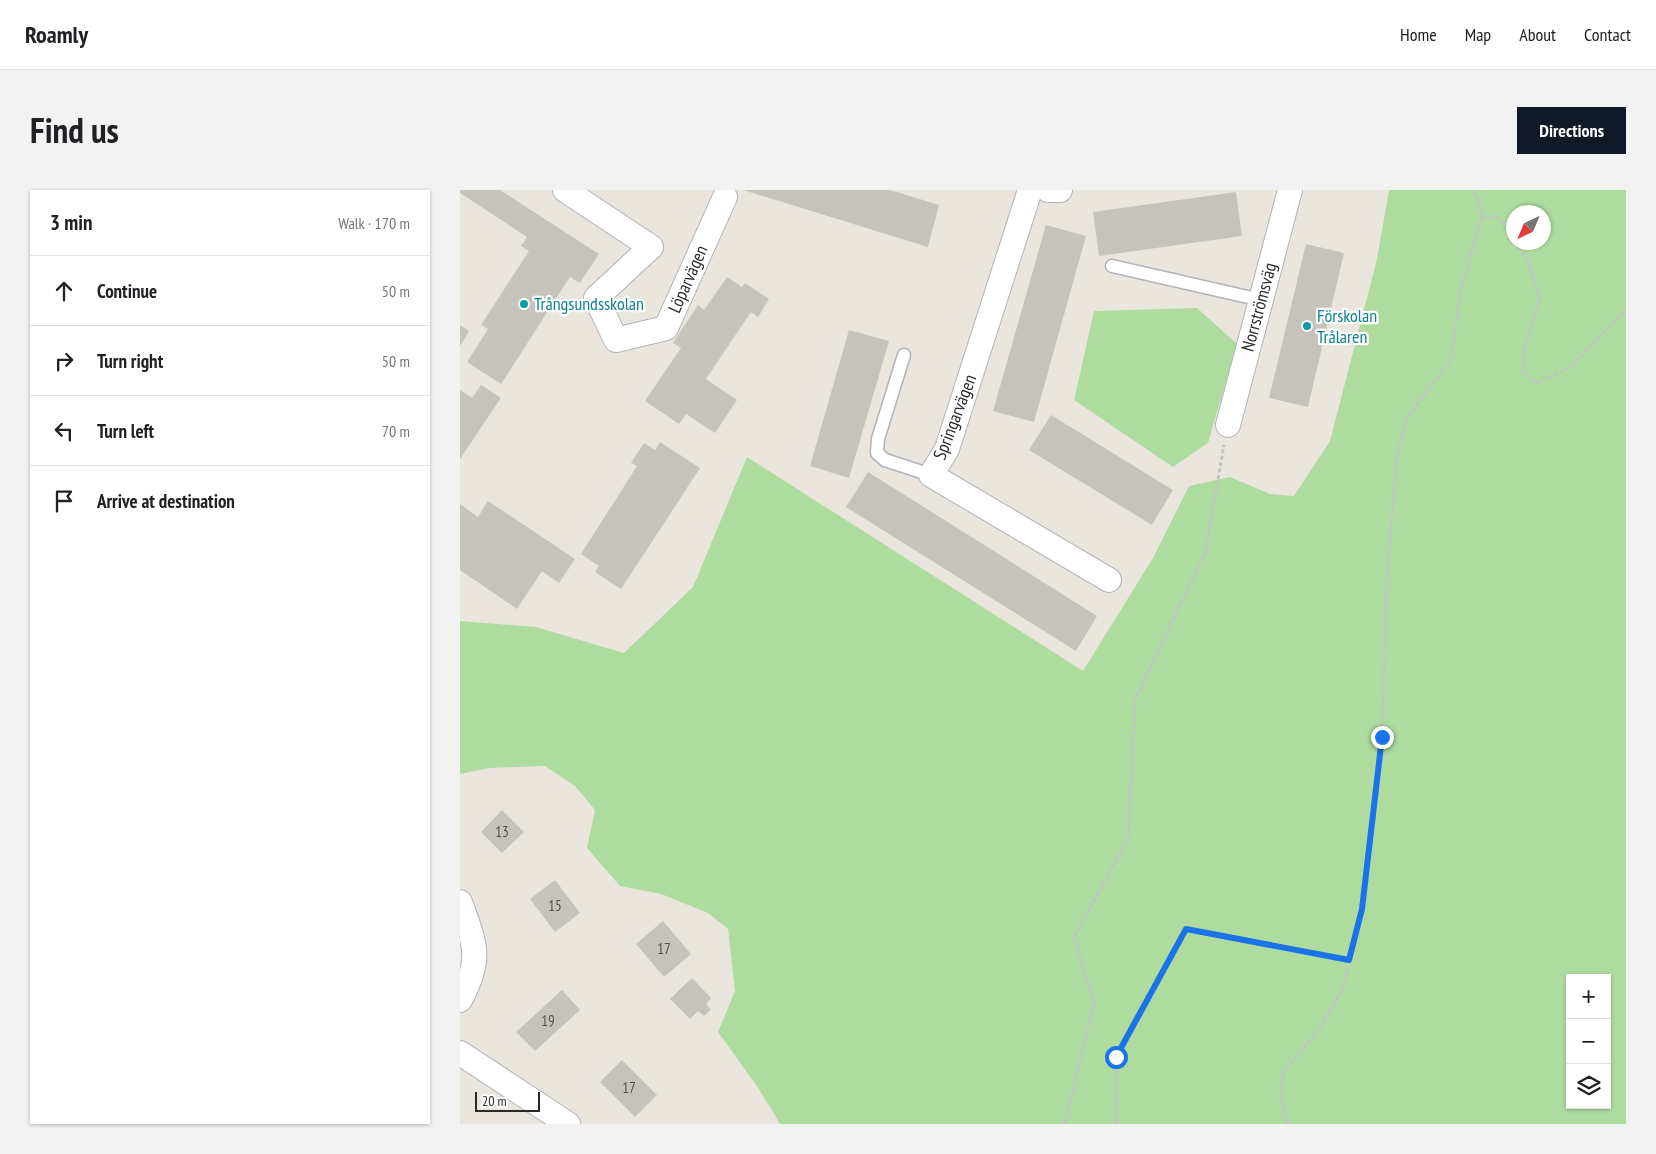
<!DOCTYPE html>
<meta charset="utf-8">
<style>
body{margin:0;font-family:"PT Sans Narrow",sans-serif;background:#f2f2f2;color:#202124}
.controls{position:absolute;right:15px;bottom:15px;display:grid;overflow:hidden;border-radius:0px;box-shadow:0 1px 4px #0004}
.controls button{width:45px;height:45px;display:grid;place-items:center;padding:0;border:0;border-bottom:1px solid #e0e0e0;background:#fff;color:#202124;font:25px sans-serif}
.compass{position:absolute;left:1046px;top:15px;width:45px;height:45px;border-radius:50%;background:#fff;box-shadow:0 1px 4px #0004;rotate:224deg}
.scale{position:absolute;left:15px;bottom:12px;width:65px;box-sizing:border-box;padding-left:5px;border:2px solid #2a2a2a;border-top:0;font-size:14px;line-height:18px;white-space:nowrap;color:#2a2a2a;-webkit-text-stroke:4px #fff;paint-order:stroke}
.stop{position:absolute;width:15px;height:15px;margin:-11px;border:4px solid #1a73e8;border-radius:50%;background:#fff}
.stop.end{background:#1a73e8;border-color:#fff;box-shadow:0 1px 5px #0008}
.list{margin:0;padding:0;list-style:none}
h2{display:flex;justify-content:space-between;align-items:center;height:65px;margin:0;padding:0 20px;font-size:21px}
h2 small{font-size:16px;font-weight:400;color:#757577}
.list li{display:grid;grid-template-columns:32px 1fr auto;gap:15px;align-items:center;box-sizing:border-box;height:70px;padding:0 20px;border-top:1px solid #e0e0e0}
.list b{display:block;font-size:19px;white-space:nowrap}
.list em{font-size:16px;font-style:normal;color:#757577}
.icon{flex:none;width:28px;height:28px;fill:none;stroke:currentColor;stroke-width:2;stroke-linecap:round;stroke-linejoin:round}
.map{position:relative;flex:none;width:1166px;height:934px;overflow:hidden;border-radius:0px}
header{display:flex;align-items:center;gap:30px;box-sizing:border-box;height:70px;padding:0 25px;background:#fff;border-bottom:1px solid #e0e0e0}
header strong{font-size:24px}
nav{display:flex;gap:28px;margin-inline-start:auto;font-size:18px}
.intro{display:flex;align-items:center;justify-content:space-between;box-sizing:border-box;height:120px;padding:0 30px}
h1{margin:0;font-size:35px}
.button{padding:12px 22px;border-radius:0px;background:#111827;color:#fff;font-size:18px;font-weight:700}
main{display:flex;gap:30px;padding:0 30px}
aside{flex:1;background:#fff;border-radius:0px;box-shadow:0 1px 4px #0004}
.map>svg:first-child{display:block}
.green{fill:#aedc9f;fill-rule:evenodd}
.building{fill:#c6c3bd}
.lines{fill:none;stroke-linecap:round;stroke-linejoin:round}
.service-casing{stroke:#b1b2bc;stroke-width:15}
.minor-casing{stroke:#b1b2bc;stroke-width:26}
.path{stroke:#c3c3c3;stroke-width:3;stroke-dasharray:4 2.5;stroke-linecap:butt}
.service{stroke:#fff;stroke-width:12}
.minor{stroke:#fff;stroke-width:24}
.route{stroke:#1a73e8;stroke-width:6}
.culture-dot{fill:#0f9aa8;stroke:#fff;stroke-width:2}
.labels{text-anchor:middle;stroke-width:4.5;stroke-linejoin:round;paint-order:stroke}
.number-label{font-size:15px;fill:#51504f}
.street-label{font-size:18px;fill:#2a2a2a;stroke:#fff}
.culture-label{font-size:18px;fill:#0d838f;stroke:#fff;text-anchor:start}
</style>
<header>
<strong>Roamly</strong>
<nav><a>Home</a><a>Map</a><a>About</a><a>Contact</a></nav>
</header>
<div class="intro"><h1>Find us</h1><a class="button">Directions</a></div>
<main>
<aside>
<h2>3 min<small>Walk · 170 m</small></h2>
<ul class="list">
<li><svg class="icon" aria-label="ahead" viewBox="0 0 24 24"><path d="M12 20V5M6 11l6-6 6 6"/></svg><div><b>Continue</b></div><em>50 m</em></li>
<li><svg class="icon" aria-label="right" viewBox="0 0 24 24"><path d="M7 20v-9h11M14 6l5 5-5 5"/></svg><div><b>Turn right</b></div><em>50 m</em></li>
<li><svg class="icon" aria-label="left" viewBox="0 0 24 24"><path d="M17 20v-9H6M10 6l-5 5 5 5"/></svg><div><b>Turn left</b></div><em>70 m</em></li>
<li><svg class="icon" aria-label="arrive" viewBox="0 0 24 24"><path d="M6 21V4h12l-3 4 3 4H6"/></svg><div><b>Arrive at destination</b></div></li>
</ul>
</aside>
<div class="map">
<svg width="1166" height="934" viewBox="0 0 1166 934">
<rect width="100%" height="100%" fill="#ebe6dd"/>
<!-- green -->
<g class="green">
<path d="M929,0H1166V934H320L299,899L258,842L275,801L268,739L248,723L201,704L160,696L127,658L135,620L115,596L85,576L29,578L0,584V431L76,437L164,463L233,397L287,267L623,481L693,368L729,296L770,287L810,304L834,306L870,251L917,69ZM1054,22H1084V52H1054ZM1110,788H1147V915H1110Z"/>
<path d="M737,118L777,154L748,253L713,277L614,210L634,121Z"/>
</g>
<!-- building -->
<g class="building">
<path d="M0,0H40L139,64L120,93L110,87L41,194L7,172L28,139L21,135L69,61L61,56L67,47L0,3Z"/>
<path d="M283,0H430L479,15L468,57Z"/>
<path d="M776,2L782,46L639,66L633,22Z"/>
<path d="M586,35L626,46L574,232L533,221Z"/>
<path d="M846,54L884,63L848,217L809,208Z"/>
<path d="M267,87L282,97L285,93L309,109L298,127L291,122L246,189L277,210L255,243L226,224L219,234L185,211L221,158L213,153L238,115L244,120Z"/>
<path d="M0,135L9,141L0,156Z"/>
<path d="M389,140L429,151L389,288L350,276Z"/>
<path d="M21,195L41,208L0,269V200L12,208Z"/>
<path d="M591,225L713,300L692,335L569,260Z"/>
<path d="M200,252L240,278L161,399L135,382L139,376L121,364L177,276L171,273L184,253L195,260Z"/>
<path d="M408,282L637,426L616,461L386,317Z"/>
<path d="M28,311L115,369L99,393L82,381L57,419L0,380V314L18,327Z"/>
<path d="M42,620L64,642L42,663L21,642Z"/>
<path d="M95,690L120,723L95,742L70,709Z"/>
<path d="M203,731L231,764L204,787L176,754Z"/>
<path d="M232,788L251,808L246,814L251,820L244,826L238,821L230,829L210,809Z"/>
<path d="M102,800L120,820L75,861L56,842Z"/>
<path d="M162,870L197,905L175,927L140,892Z"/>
</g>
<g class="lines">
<!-- service casing -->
<g class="service-casing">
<g id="service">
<path d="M652,76L801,110"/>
<path d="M444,165L418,249L417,263L425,270L471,285"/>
</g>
</g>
<!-- minor casing -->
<g class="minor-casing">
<g id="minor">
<path d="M105,0L191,57L136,108L156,150L206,138L265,7"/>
<path d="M570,0L487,259L471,285L649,390"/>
<path d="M588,0H600"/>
<path d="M768,235L830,0"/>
<path d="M0,712C15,754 23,768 0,810"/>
<path d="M0,863L108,934"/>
</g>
</g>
<!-- path -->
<g class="path">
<path d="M1022,26L1037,27L1054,50"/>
<path d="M1055,52L1067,69L1080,107L1064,160L1063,183L1075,193L1110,178L1166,119"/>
<path d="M605,934L634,812L614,747L668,649L675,510L745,363L764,255"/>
<path d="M657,934L656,867L726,739L889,771"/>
<path d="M828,934L820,908L823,883L861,836L883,798L902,719L922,547L927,386L937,265L947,227L990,171L1002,95L1022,26L1016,4L1013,0"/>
</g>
<!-- service -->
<use href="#service" class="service"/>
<!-- minor -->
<use href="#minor" class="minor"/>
</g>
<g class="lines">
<!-- route -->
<path class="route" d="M656,867L726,739L889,770L902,719L922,547"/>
</g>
<!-- markers -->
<g class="culture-dot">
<circle cx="64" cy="114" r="5"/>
<circle cx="847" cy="136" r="5"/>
</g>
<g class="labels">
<!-- number labels -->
<g class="number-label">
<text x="42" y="647">13</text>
<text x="95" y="721">15</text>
<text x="204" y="764">17</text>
<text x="88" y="836">19</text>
<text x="169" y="903">17</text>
</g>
<!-- street labels -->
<g class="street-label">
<text transform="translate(228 89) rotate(-66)" y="6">Löparvägen</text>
<text transform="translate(799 117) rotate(-75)" y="6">Norrströmsväg</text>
<text transform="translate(495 227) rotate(-69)" y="6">Springarvägen</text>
</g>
<!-- culture labels -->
<g class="culture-label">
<text x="74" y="120">Trångsundsskolan</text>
<text x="857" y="132">Förskolan<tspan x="857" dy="21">Trålaren</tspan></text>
</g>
</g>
</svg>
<div class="controls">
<button>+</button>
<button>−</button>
<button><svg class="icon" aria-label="layers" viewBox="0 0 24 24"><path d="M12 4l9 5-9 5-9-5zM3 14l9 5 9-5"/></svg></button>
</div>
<svg class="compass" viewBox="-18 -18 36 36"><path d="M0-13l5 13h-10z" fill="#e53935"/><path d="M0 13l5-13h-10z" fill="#757577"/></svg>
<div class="scale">20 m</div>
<div class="stop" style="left:656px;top:867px"></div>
<div class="stop end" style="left:922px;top:547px"></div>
</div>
</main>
